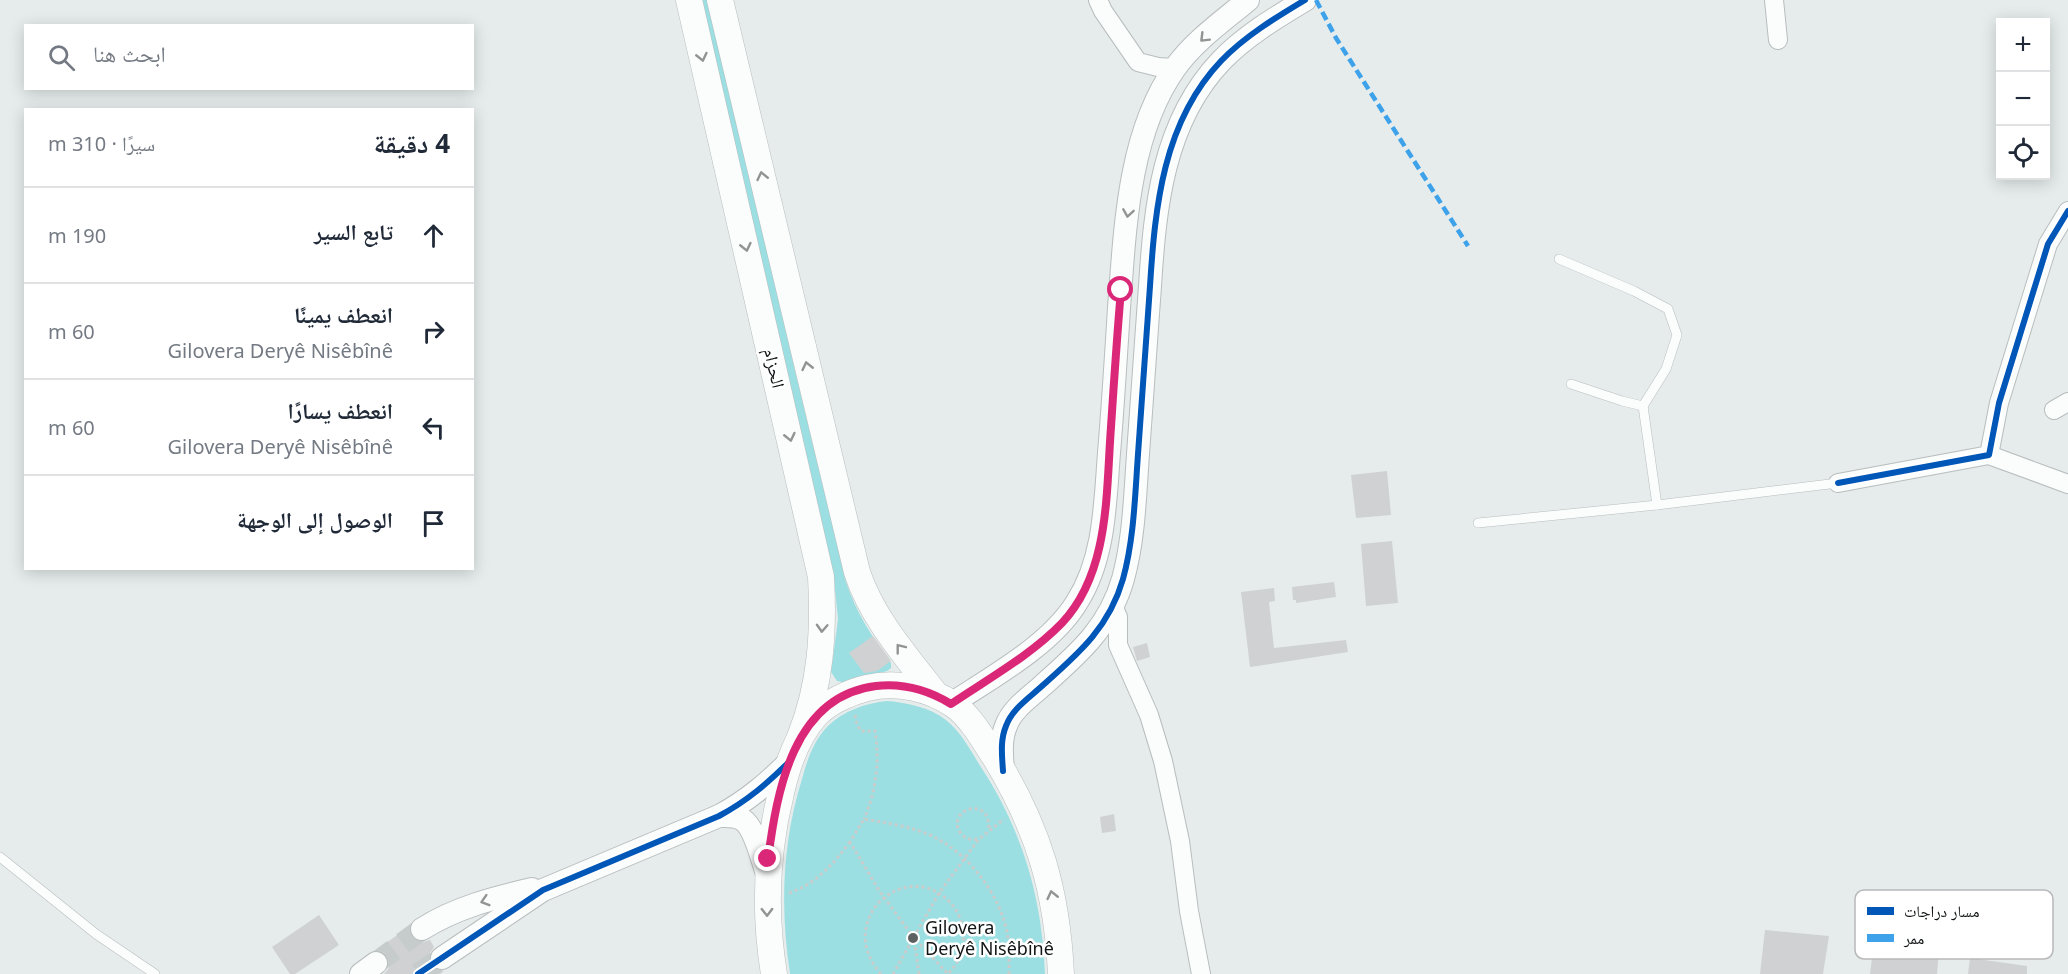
<!DOCTYPE html>
<html lang="ar">
<meta charset="utf-8">
<style>
body{margin:0;font-family:"Noto Sans","Noto Naskh Arabic",sans-serif;background:#f2f2f3;color:#1f2937;direction:rtl}
.controls{position:absolute;right:18px;top:18px;display:grid;overflow:hidden;border-radius:0px;box-shadow:0 3px 15px #0003}
.controls button{width:54px;height:54px;display:grid;place-items:center;padding:0;border:0;border-bottom:2px solid #e0e1e3;background:#fff;color:#1f2937;font:30px sans-serif}
.stop{position:absolute;width:18px;height:18px;margin:-14px;border:4px solid #db2777;border-radius:50%;background:#fff}
.stop.end{background:#db2777;border-color:#fff;box-shadow:0 2px 6px #0008}
.list{margin:0;padding:0;list-style:none}
h2{display:flex;justify-content:space-between;align-items:center;height:78px;margin:0;padding:0 24px;font-size:26px}
h2 small{font-size:20px;font-weight:400;color:#747a83}
.list li{display:grid;grid-template-columns:39px 1fr auto;gap:18px;align-items:center;box-sizing:border-box;height:96px;padding:0 24px;border-top:2px solid #e0e1e3}
.list b{display:block;font-size:22px;white-space:nowrap}
.list p{margin:0;font-size:20px;white-space:nowrap;color:#747a83}
.list em{font-size:20px;font-style:normal;color:#747a83}
.icon{flex:none;width:33px;height:33px;fill:none;stroke:currentColor;stroke-width:2;stroke-linecap:round;stroke-linejoin:round}
.map{position:relative;flex:none;width:2068px;height:974px;overflow:hidden;direction:ltr}
.search{position:absolute;background:#fff;box-shadow:0 3px 15px #0003;left:24px;top:24px;width:450px;height:66px;display:flex;align-items:center;gap:15px;box-sizing:border-box;padding:0 21px;border-radius:0px;color:#747a83;font-size:22px}
.panel{position:absolute;background:#fff;box-shadow:0 3px 15px #0003;left:24px;top:108px;width:450px;height:462px;border-radius:0px;direction:rtl}
.map>svg:first-child{display:block}
.green{fill:#9cdfe2}
.building{fill:#d0d1d3}
.lines{fill:none;stroke-linecap:round;stroke-linejoin:round}
.tertiary-tunnel{stroke:#c6cccc;stroke-width:22;stroke-dasharray:22 11;stroke-linecap:butt}
.service-casing{stroke:#b8bdbd;stroke-width:10}
.minor-casing{stroke:#b8bdbd;stroke-width:20}
.tertiary-casing{stroke:#b8bdbd;stroke-width:24}
.secondary-casing{stroke:#b8bdbd;stroke-width:27}
.path{stroke:#cacccc;stroke-width:3;stroke-dasharray:3 3;stroke-linecap:butt}
.service{stroke:#fbfcfc;stroke-width:9}
.minor{stroke:#fbfcfc;stroke-width:18}
.tertiary{stroke:#fbfcfc;stroke-width:22}
.secondary{stroke:#fbfcfc;stroke-width:26}
.quiet{stroke:#3da2ea;stroke-width:4.5;stroke-dasharray:9 4.5;stroke-linecap:butt}
.cycleway-casing{stroke:#fff;stroke-width:10}
.cycleway{stroke:#0057b8;stroke-width:6}
.oneway{stroke:#929494}
.route{stroke:#db2777;stroke-width:8}
.poi-dot{fill:#5c6060;stroke:#fff;stroke-width:2}
.labels{text-anchor:middle;stroke-width:5;stroke-linejoin:round;paint-order:stroke}
.street-label{font-size:18px;fill:#111415;stroke:#fff}
.poi-label{font-size:18px;fill:#111415;stroke:#fff;text-anchor:start}
.key{fill:#fff;stroke:#b8b8b9;stroke-width:1.5}
.key-label{font-size:16px;fill:#111415}
</style>
<div class="map">
<svg width="2068" height="974" viewBox="0 0 2068 974">
<rect width="100%" height="100%" fill="#e6ecec"/>
<!-- green -->
<g class="green">
<path d="M700,0H710L793,362L846,582C856,612 872,637 891,663V668L887,671L846,683L837,681L831,672L838,619L834,580Z"/>
<path d="M887,701C908,703 929,707 946,720C960,731 970,749 979,764C1022,829 1042,896 1045,974H790C780,908 782,843 802,779C807,760 814,740 828,726C843,711 866,703 887,701Z"/>
</g>
<!-- building -->
<g class="building">
<path d="M1387,471L1391,515L1356,518L1351,475Z"/>
<path d="M1392,541L1398,603L1366,606L1361,544Z"/>
<path d="M1334,582L1336,597L1296,603V600H1293L1292,587Z"/>
<path d="M1274,588L1275,601L1269,602L1274,648L1346,640L1348,652L1250,667L1241,592Z"/>
<path d="M873,636L891,661L877,671L864,673L849,653Z"/>
<path d="M1147,643L1150,657L1137,661L1133,647Z"/>
<path d="M1114,814L1116,831L1102,833L1100,817Z"/>
<path d="M319,915L339,945L295,974H290L272,947Z"/>
<path d="M409,927L410,935L415,940L423,942L430,940L434,947L430,953L429,958L431,965L437,970L444,971L440,974H384L389,968V961L386,955L376,950Z"/>
<path d="M1765,930L1829,936L1823,974H1760Z"/>
<path d="M1874,941L1939,950L1937,974H1870Z"/>
<path d="M1970,958L2027,966V974H1968Z"/>
</g>
<g class="lines">
<!-- tertiary-tunnel -->
<g class="tertiary-tunnel">
<path d="M376,963L422,929"/>
<path d="M418,974L442,958"/>
</g>
<!-- service casing -->
<g class="service-casing">
<g id="service">
<path d="M1559,259L1634,291L1668,309L1677,335L1666,369L1643,406L1622,401L1571,384"/>
<path d="M1643,406L1657,505"/>
<path d="M1478,523L1657,505L1838,483"/>
<path d="M0,857L96,934L155,974"/>
</g>
</g>
<!-- minor casing -->
<g class="minor-casing">
<g id="minor">
<path d="M1098,0L1103,11L1138,62L1158,67L1175,68"/>
<path d="M1774,0L1778,40"/>
<path d="M2054,410L2068,402"/>
<path d="M1989,455L2068,484"/>
<path d="M1838,483L1989,455L1999,403L2048,244L2068,211"/>
<path d="M1113,606L1118,617V645L1149,715L1163,761L1180,841L1189,911L1201,974"/>
</g>
</g>
<!-- tertiary casing -->
<g class="tertiary-casing">
<g id="tertiary">
<path d="M951,704C992,677 1051,645 1077,602C1105,558 1105,503 1109,453C1113,405 1116,356 1119,308C1125,230 1128,134 1175,68C1194,41 1223,21 1248,0"/>
<path d="M1003,771C1002,756 1000,740 1006,726C1012,709 1029,698 1042,686C1078,654 1109,628 1123,579C1134,539 1135,496 1138,454C1142,398 1146,342 1150,286C1155,207 1163,122 1221,61C1245,36 1275,18 1305,0"/>
<path d="M719,816C727,816 736,815 743,820C755,828 763,863 768,877"/>
<path d="M422,929C455,908 493,898 532,889"/>
<path d="M442,958L543,890L719,816C747,801 768,783 791,760"/>
<path d="M361,974L376,963"/>
</g>
</g>
<!-- secondary casing -->
<g class="secondary-casing">
<g id="secondary">
<path d="M689,0L821,577C824,632 821,685 800,737"/>
<path d="M720,0L857,572C872,618 906,656 936,695"/>
<path d="M774,974C764,913 766,853 781,793C787,766 796,737 816,715C828,702 850,692 867,688C897,681 929,688 954,705C972,718 984,741 996,759C1039,830 1057,891 1061,974"/>
</g>
</g>
<!-- path -->
<g class="path">
<path d="M855,715L857,725L861,731H875C880,761 876,791 864,819"/>
<path d="M977,839C971,840 964,839 960,832C946,810 990,794 989,829"/>
<path d="M789,893C816,884 833,864 850,842"/>
<path d="M881,974C868,959 862,943 867,924C870,913 876,904 885,897C935,860 992,928 948,974L915,939"/>
<path d="M893,974L939,893L979,839L1004,819"/>
<path d="M919,974L914,938L880,892L850,842L864,819C887,823 910,826 932,836C968,853 999,893 1007,932C1010,946 1009,960 1009,974"/>
</g>
<!-- service -->
<use href="#service" class="service"/>
<!-- minor -->
<use href="#minor" class="minor"/>
<!-- tertiary -->
<use href="#tertiary" class="tertiary"/>
<!-- secondary -->
<use href="#secondary" class="secondary"/>
<!-- quiet -->
<path class="quiet" d="M1316,0L1336,38L1468,246"/>
<!-- cycleway casing -->
<g class="cycleway-casing">
<g id="cycleway">
<path d="M1838,483L1989,455L1999,403L2048,244L2068,211"/>
<path d="M1003,771C1002,756 1000,740 1006,726C1012,709 1029,698 1042,686C1078,654 1109,628 1123,579C1134,539 1135,496 1138,454C1142,398 1146,342 1150,286C1155,207 1163,122 1221,61C1245,36 1275,18 1305,0"/>
<path d="M418,974L543,890L719,816C747,801 768,783 791,760"/>
</g>
</g>
<!-- cycleway -->
<use href="#cycleway" class="cycleway"/>
</g>
<!-- one-way arrows -->
<defs><path id="oneway-chevron" d="M-2-3.5L2.5 0L-2 3.5" fill="none" stroke-width="1.6" stroke-linecap="round" stroke-linejoin="round" transform="scale(1.5)"/></defs>
<g class="oneway">
<use href="#oneway-chevron" transform="translate(1204 38) rotate(135)"/>
<use href="#oneway-chevron" transform="translate(702 57) rotate(77)"/>
<use href="#oneway-chevron" transform="translate(762 176) rotate(-103)"/>
<use href="#oneway-chevron" transform="translate(1128 213) rotate(99)"/>
<use href="#oneway-chevron" transform="translate(746 247) rotate(77)"/>
<use href="#oneway-chevron" transform="translate(807 366) rotate(-103)"/>
<use href="#oneway-chevron" transform="translate(790 437) rotate(77)"/>
<use href="#oneway-chevron" transform="translate(822 628) rotate(93)"/>
<use href="#oneway-chevron" transform="translate(900 648) rotate(-128)"/>
<use href="#oneway-chevron" transform="translate(1052 895) rotate(-103)"/>
<use href="#oneway-chevron" transform="translate(485 901) rotate(163)"/>
<use href="#oneway-chevron" transform="translate(767 912) rotate(89)"/>
</g>
<g class="lines">
<!-- route -->
<path class="route" d="M768,859C777,791 793,696 876,686C903,683 928,690 951,704C988,679 1031,655 1062,623C1110,572 1106,492 1111,427C1114,381 1117,336 1121,290"/>
</g>
<!-- markers -->
<circle class="poi-dot" cx="913" cy="938" r="6"/>
<g class="labels">
<!-- street labels -->
<g class="street-label">
<text transform="translate(774 368) rotate(77)" y="6">الحزام</text>
</g>
<!-- poi labels -->
<g class="poi-label">
<text x="925" y="934">Gilovera<tspan x="925" dy="21">Deryê Nisêbînê</tspan></text>
</g>
</g>
<!-- legend -->
<rect x="1855" y="890" width="198" height="69" rx="9" class="key"/>
<rect x="1867" y="907" width="27" height="8" fill="#0057b8"/>
<rect x="1867" y="934" width="27" height="8" fill="#3da2ea"/>
<g class="key-label">
<text x="1904" y="917">مسار دراجات</text>
<text x="1904" y="944">ممر</text>
</g>
</svg>
<div class="controls">
<button>+</button>
<button>−</button>
<button><svg class="icon" aria-label="locate" viewBox="0 0 24 24"><circle cx="12" cy="12" r="6"/><path d="M12 2v4M12 18v4M2 12h4M18 12h4"/></svg></button>
</div>
<div class="stop" style="left:1121px;top:290px"></div>
<div class="stop end" style="left:768px;top:859px"></div>
<div class="search"><svg class="icon" aria-label="search" viewBox="0 0 24 24"><circle cx="10" cy="10" r="6"/><path d="M15 15l6 6"/></svg>ابحث هنا</div>
<section class="panel">
<h2>4 دقيقة<small>سيرًا · 310 m</small></h2>
<ul class="list">
<li><svg class="icon" aria-label="ahead" viewBox="0 0 24 24"><path d="M12 20V5M6 11l6-6 6 6"/></svg><div><b>تابع السير</b></div><em>190 m</em></li>
<li><svg class="icon" aria-label="right" viewBox="0 0 24 24"><path d="M7 20v-9h11M14 6l5 5-5 5"/></svg><div><b>انعطف يمينًا</b><p>Gilovera Deryê Nisêbînê</p></div><em>60 m</em></li>
<li><svg class="icon" aria-label="left" viewBox="0 0 24 24"><path d="M17 20v-9H6M10 6l-5 5 5 5"/></svg><div><b>انعطف يسارًا</b><p>Gilovera Deryê Nisêbînê</p></div><em>60 m</em></li>
<li><svg class="icon" aria-label="arrive" viewBox="0 0 24 24"><path d="M6 21V4h12l-3 4 3 4H6"/></svg><div><b>الوصول إلى الوجهة</b></div></li>
</ul>
</section>
</div>
